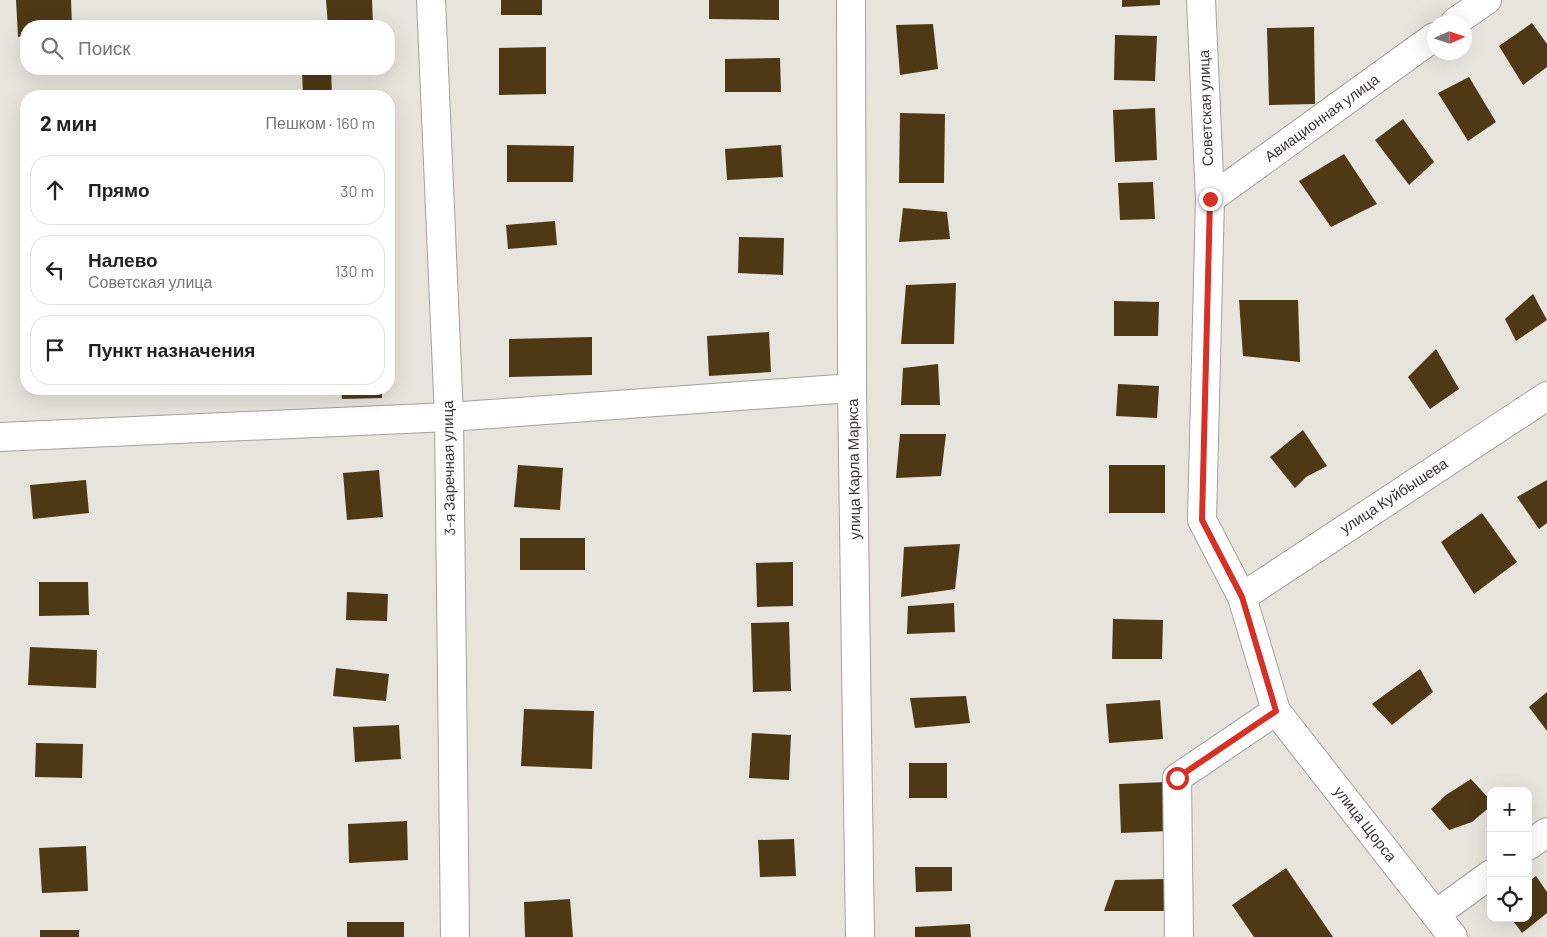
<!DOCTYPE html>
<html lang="ru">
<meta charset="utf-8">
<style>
body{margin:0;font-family:Barlow,sans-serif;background:#f2f2f2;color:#222}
.controls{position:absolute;right:15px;bottom:15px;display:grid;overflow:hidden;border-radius:10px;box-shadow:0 5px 20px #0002}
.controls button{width:45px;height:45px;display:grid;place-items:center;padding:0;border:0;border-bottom:1px solid #e0e0e0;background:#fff;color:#222;font:25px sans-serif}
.compass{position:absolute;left:1427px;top:15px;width:45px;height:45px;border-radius:50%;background:#fff;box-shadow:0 5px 20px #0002;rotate:87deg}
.stop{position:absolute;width:15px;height:15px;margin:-11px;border:4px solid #d93025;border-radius:50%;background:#fff}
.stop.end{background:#d93025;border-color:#fff;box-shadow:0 1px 5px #0008}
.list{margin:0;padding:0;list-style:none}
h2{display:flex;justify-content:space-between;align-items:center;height:65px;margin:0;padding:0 20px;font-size:21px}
h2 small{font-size:16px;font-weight:400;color:#767676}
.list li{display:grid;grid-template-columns:32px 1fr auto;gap:15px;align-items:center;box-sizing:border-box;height:70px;margin:0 10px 10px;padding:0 10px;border:1px solid #e0e0e0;border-radius:20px}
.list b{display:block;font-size:19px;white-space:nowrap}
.list p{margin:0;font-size:16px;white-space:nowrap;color:#767676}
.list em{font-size:16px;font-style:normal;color:#767676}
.icon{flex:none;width:28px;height:28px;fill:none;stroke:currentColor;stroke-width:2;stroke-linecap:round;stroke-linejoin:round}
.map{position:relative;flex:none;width:1547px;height:937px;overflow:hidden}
.search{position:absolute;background:#fff;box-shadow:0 5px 20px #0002;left:20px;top:20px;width:375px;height:55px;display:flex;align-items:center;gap:12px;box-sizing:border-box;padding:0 18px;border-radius:20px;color:#767676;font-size:19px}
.panel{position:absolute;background:#fff;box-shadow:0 5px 20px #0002;left:20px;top:90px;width:375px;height:305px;border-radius:20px}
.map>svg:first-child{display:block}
.building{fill:#4e3914}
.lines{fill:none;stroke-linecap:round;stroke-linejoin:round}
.street-casing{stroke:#a5a19c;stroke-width:30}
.street{stroke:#fff;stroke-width:28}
.route{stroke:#d93025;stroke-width:6}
.labels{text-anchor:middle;stroke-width:5;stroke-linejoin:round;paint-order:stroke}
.street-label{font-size:15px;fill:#393735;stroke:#fff}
</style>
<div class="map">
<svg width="1547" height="937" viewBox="0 0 1547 937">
<rect width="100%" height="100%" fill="#e7e3dd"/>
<!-- building -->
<g class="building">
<path d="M16,0H71L72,26H26V36L18,37Z"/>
<path d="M326,0H372L373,24L328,26Z"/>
<rect x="501" y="0" width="41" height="15"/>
<path d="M709,0H779V20L709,19Z"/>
<path d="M1122,0H1160V5L1122,7Z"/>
<path d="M1532,23L1547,44V67L1523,85L1499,46Z"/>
<path d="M933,24L938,69L900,75L896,25Z"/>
<path d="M1314,27L1315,104L1269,105L1267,28Z"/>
<path d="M1115,35L1157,36L1155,81L1114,80Z"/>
<path d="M546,47V94L499,95V48Z"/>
<path d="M780,58L781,92H725V59Z"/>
<path d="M302,69H331L332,96H303Z"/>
<path d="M1469,77L1496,122L1468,141L1438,93Z"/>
<path d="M1155,108L1157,160L1115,162L1113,110Z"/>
<path d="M900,113L945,114L944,183H899Z"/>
<path d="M1403,119L1434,162L1409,185L1375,140Z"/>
<path d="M507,145L574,146L573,182H507Z"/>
<path d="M781,145L783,177L727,180L725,149Z"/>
<path d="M1344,154L1377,204L1331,227L1299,181Z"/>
<path d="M21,171H26V215L23,216Z"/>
<path d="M1153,182L1155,219L1120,220L1118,183Z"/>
<path d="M903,208L947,212L950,239L899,242Z"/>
<path d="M555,221L557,245L508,249L506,225Z"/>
<path d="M739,237L784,238L783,275L738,273Z"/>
<path d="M956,283L954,344H901L906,285Z"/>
<path d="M1533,294L1547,320L1516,341L1505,319Z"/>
<path d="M1239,300H1298L1300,362L1243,356Z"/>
<path d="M1114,301L1159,302L1158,336H1114Z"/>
<path d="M769,332L771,372L709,376L707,336Z"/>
<path d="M592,337V375L509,377V339Z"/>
<path d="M1436,349L1459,389L1430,409L1408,377Z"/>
<path d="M938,364L940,405H901L903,368Z"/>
<path d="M1118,384L1159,386L1157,418L1116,416Z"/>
<path d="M341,389H382V398L342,399Z"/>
<path d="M1303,430L1327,466L1306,477L1295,488L1270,457Z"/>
<path d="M900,434H946L941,476L896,478Z"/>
<path d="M518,465L563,468L560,510L514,507Z"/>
<rect x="1109" y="465" width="56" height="48"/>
<path d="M379,470L383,517L347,520L343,473Z"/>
<path d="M86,480L89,513L33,519L30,485Z"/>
<path d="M1547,480V523L1539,529L1517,497Z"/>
<path d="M1482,513L1517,562L1474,594L1441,542Z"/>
<rect x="520" y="538" width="65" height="32"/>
<path d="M960,544L955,589L901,597L904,547Z"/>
<path d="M793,562V606L757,607L756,563Z"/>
<path d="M39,582H88L89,615L39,616Z"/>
<path d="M347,592L388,594L387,621L346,620Z"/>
<path d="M954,603L955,632L907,634L908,606Z"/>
<path d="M1113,619L1163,620L1162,659H1112Z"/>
<path d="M789,622L791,691L753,692L751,623Z"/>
<path d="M30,647L97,650L96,688L28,685Z"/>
<path d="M336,668L389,674L386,701L333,696Z"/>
<path d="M1420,669L1433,692L1392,725L1372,704Z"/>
<path d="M1547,692V731L1529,707Z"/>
<path d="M966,696L970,723L915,728L910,698Z"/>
<path d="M1160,700L1163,739L1109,743L1106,704Z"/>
<path d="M524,709L594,711L592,769L521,766Z"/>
<path d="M399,725L401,759L355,762L353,727Z"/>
<path d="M752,733L791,735L789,780L749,778Z"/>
<path d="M36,743L83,744L82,778L35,777Z"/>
<rect x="909" y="763" width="38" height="35"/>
<path d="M1471,779L1491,801V806L1472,822L1449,830L1431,809L1446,795Z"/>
<path d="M1167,782L1169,831L1121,833L1119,784Z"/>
<path d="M407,821L408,860L349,863L348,824Z"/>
<path d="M794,839L796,876L760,877L758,840Z"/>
<path d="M86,846L88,891L42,893L39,848Z"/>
<path d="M915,867H952V891L916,892Z"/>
<path d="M1286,868L1333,937H1254L1232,905Z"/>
<path d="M1536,876L1547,892V913L1522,933L1511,918H1528V882Z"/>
<path d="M1167,879L1168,911H1104L1115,880Z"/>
<path d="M570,899L573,937H525L524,902Z"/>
<rect x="347" y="922" width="57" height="15"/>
<path d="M970,924L971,937H915V927Z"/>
<rect x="40" y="930" width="39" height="7"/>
</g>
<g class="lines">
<!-- street casing -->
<g class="street-casing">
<g id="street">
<path d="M431,0L449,417L455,937"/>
<path d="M851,0L852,388L860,937"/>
<path d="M1201,0L1210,199L1202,520L1242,597L1276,711L1453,937"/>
<path d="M1455,22L1487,0"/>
<path d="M1210,199L1434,37"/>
<path d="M0,437L449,417L852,388"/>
<path d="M1242,597L1547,396"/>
<path d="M1528,846L1547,832"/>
<path d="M1436,914L1491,874"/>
<path d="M1179,937L1177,778L1276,711"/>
</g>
</g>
<!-- street -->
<use href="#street" class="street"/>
</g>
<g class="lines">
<!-- route -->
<path class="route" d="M1177,778L1276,711L1242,597L1202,520L1210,199"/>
</g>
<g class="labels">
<!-- street labels -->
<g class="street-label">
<text transform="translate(1206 108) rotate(-92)" y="5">Советская улица</text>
<text transform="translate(1322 118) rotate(-36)" y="5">Авиационная улица</text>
<text transform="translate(449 468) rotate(-91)" y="5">3-я Заречная улица</text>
<text transform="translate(854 469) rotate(-91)" y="5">улица Карла Маркса</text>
<text transform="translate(1394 496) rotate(-33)" y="5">улица Куйбышева</text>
<text transform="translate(1365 824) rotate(52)" y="5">улица Щорса</text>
</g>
</g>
</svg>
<div class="controls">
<button>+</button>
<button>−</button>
<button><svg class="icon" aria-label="locate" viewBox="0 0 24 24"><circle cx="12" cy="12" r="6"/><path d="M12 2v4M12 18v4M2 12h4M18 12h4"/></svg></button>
</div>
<svg class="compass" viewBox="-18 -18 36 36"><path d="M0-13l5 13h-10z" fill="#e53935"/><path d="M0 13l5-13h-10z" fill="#767676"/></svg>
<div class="stop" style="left:1177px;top:778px"></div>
<div class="stop end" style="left:1210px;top:199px"></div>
<div class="search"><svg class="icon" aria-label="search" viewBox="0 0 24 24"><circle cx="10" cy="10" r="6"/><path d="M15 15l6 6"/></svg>Поиск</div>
<section class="panel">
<h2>2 мин<small>Пешком · 160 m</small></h2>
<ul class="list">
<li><svg class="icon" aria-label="ahead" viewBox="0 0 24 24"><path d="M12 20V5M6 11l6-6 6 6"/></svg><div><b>Прямо</b></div><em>30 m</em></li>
<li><svg class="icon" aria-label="left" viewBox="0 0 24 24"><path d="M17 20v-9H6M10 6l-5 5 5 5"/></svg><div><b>Налево</b><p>Советская улица</p></div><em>130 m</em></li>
<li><svg class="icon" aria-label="arrive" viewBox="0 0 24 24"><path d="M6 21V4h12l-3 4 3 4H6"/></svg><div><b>Пункт назначения</b></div></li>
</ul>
</section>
</div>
